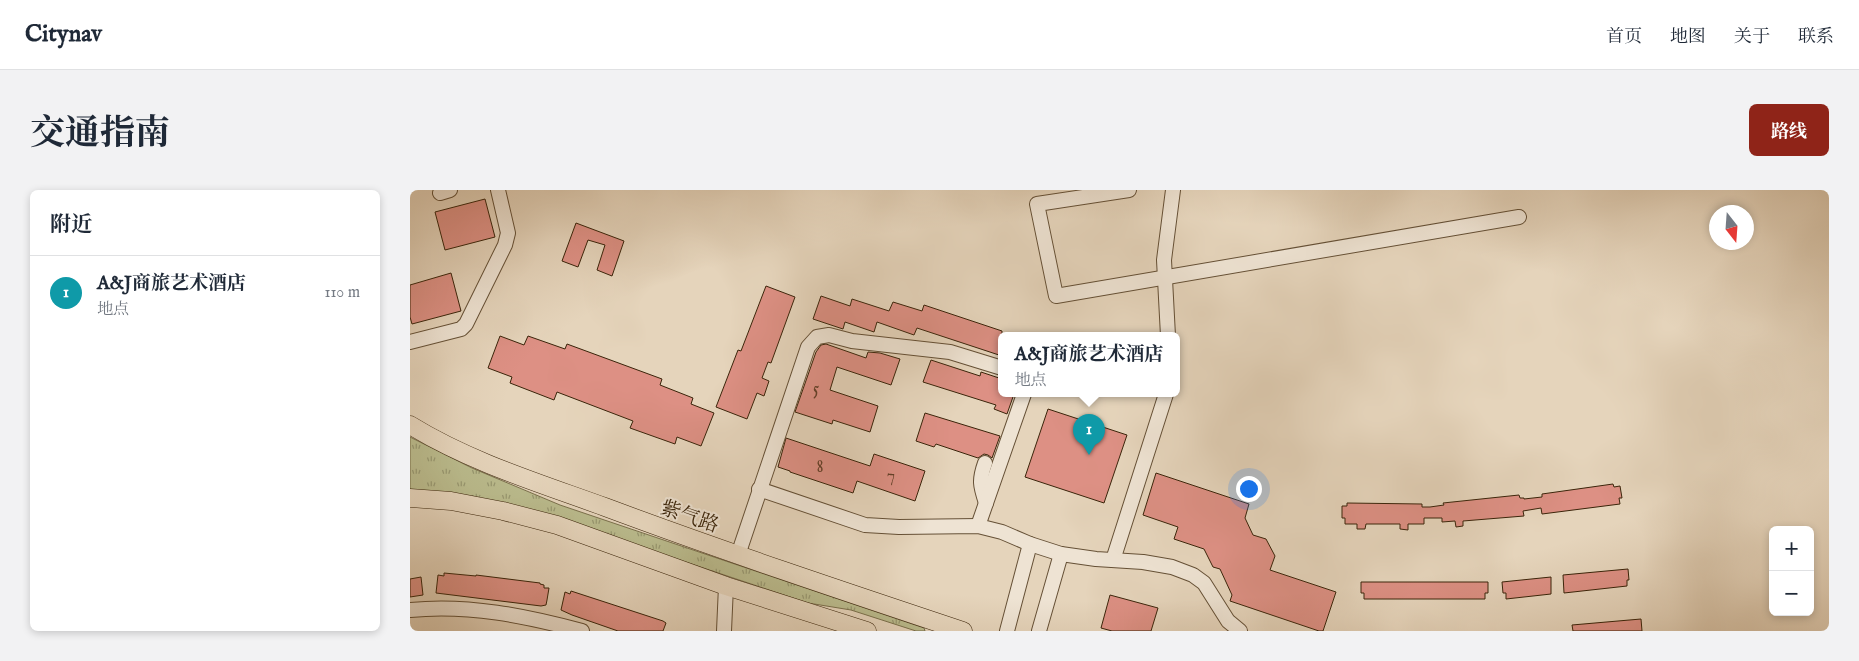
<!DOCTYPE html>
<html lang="zh">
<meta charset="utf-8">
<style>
body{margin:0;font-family:"IM FELL English","Noto Serif SC",serif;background:#f2f2f3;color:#1f2937}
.controls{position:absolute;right:15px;bottom:15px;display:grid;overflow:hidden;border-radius:8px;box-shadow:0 2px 8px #0003}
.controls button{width:45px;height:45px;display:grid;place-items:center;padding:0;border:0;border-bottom:1px solid #e0e1e3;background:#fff;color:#1f2937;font:25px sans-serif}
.compass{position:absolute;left:1299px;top:15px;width:45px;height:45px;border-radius:50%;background:#fff;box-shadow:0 2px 8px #0003;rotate:163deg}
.you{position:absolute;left:838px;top:298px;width:18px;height:18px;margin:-12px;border:4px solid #fff;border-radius:50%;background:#1a73e8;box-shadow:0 0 0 8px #1a73e833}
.badge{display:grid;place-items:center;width:32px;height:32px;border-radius:50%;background:#8f2418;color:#fff;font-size:16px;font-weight:700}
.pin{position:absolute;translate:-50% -41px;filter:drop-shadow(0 1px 2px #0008)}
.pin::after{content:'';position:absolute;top:26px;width:18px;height:15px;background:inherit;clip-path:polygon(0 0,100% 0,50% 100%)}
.popup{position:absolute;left:588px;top:142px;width:182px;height:65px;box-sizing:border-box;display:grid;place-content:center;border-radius:8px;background:#fff;filter:drop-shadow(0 1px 4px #0005);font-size:16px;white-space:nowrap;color:#747a83}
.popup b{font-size:19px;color:#1f2937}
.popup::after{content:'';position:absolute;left:50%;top:100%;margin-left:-10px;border:10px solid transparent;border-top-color:#fff}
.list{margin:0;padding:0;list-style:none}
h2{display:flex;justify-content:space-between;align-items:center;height:65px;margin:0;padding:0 20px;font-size:21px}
h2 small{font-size:16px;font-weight:400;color:#747a83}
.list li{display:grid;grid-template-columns:32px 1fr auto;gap:15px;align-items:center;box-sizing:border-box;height:75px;padding:0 20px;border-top:1px solid #e0e1e3}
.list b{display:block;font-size:19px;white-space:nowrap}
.list p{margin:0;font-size:16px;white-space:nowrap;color:#747a83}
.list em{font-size:16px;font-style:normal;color:#747a83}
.map{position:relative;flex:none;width:1419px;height:441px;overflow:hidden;border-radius:8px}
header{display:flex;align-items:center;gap:30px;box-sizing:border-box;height:70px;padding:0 25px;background:#fff;border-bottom:1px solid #e0e1e3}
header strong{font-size:24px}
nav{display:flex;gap:28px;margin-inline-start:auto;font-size:18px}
.intro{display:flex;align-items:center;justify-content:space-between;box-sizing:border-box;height:120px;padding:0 30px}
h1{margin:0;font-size:35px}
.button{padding:12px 22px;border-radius:8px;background:#8f2418;color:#fff;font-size:18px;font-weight:700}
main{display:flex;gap:30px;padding:0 30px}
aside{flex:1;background:#fff;border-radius:8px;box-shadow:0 2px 8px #0003}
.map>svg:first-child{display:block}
.grass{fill:url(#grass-tufts);stroke:#7a704c}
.building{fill:#dd9084;stroke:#3a240a}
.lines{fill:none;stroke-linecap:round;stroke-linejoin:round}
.minor-casing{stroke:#655036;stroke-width:16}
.major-casing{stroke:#3a240a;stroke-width:19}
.minor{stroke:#eee3d3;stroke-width:14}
.major{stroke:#e5d4bb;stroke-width:18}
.labels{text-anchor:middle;stroke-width:4;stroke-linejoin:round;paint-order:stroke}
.number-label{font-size:18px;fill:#633f28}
.street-label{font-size:20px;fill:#3a240a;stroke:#eee3d3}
</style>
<header>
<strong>Citynav</strong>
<nav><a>首页</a><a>地图</a><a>关于</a><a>联系</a></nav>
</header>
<div class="intro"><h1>交通指南</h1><a class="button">路线</a></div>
<main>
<aside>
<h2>附近<small></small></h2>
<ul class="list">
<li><span class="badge" style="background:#0f9aa8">1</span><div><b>A&amp;J商旅艺术酒店</b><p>地点</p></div><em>110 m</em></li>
</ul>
</aside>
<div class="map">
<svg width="1419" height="441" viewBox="0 0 1419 441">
<defs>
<pattern id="grass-tufts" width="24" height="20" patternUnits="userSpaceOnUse" patternTransform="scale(1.25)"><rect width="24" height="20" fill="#babb8d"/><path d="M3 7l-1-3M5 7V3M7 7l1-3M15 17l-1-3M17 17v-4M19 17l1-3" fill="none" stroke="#989871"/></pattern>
</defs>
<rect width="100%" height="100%" fill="#e5d4bb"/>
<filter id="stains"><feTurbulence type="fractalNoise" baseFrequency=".004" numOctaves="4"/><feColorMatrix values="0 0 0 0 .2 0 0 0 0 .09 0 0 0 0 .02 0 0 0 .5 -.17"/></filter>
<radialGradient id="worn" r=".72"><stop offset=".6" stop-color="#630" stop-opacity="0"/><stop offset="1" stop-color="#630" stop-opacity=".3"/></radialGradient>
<!-- grass -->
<path class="grass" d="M0,247L62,278L150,315L514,438L515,441H506L441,420L398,413L135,325L0,301Z"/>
<!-- building -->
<g class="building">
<path d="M75,9L85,47L35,60L25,22Z"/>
<path d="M166,33L214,51L202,86L187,80L195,55L178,50L168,77L152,71Z"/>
<path d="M41,83L51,121L2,134L0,127V95Z"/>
<path d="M356,96L385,107L361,173L358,172L352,188L359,191L354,206L347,203L337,229L306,217L328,160L331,161Z"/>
<path d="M411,106L440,116L442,109L479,121L483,112L512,121L514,115L592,141V166L507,138L504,145L467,132L464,142L435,132L433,139L403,129Z"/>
<path d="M90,146L114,155L118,146L155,159L157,154L252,189L250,195L283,208L281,214L304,223L291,256L267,247L265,254L220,238L223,231L147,202L144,210L100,193L102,187L78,178Z"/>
<path d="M416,154L456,168L458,162L470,163L490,169L481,195L427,177L420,200L468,216L460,242L423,230L422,234L385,222L406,162L411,155Z"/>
<path d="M521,170L570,186L571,182L592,189V204H604L597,224L584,219L586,215L513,192Z"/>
<path d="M638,219L717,245L694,313L615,287Z"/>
<path d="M515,223L590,246L582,268L578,265L574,264L568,268L526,254L524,257L506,251Z"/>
<path d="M376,248L460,276L464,264L515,281L505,311L447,291L443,303L380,282V281L368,277Z"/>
<path d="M746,283L839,314L835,328L843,345L856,349L865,366L860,380L926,402L913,441H909L820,411L822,405L810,379L803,377L794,359L764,349L768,337L733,325Z"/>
<path d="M1203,294L1204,297L1210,296L1212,308H1209L1210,314L1132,324L1131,318L1113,321L1114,326L1053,331V336L1046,337L1045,331L1032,332V328H1014V334H998V340L990,339V334H956L955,339H947V334H935V328H932V316H937V313L1012,314V317H1020L1034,315L1033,313L1109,305L1110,308H1114V309L1132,307V304Z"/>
<path d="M1218,379L1219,390H1217V396L1154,403L1153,385Z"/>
<path d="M34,383L66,386V385L130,393V394L134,395V398H139L137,410L136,415L131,416L26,403L28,385L34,386Z"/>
<path d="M11,387L13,405L0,407V389Z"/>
<path d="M1141,387V404L1096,409V403H1093L1092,392Z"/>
<path d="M951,392H1078V403H1075V409H954V403H951Z"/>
<path d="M161,401L253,431L256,433L253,441H208L162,425L151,420L155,402L160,404Z"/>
<path d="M700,405L748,418L741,441H702L691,438Z"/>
<path d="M1231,429L1232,441H1163L1162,435Z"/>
</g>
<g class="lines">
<!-- minor casing -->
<g class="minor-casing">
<g id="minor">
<path d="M719,0L627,14L646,106L1109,27"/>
<path d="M30,3L40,0"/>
<path d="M758,146L754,70L763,0"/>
<path d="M0,152L51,139L56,134L95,55L98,43L88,0"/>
<path d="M575,273C569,290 570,295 576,313"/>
<path d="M349,299L455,335L489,337L568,336L592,342L620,354L651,364L686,369L733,372L762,377L783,385L794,393L818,431L830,441"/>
<path d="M568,336L614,204"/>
<path d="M328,365L398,157L407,147L419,145L442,151L540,162L592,178"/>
<path d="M703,370L756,204"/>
<path d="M0,420C58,414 116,426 172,441"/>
<path d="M314,441L316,396"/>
<path d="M597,441L620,354"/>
<path d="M629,441L651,364"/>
</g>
</g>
<!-- major casing -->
<g class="major-casing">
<g id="major">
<path d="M0,235C60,272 129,293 195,317C313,361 433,401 553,441"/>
<path d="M0,308L41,311L93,321L147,335L316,396L457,441"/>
</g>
</g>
<!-- minor -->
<use href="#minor" class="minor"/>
<!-- major -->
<use href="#major" class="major"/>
</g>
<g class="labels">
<!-- number labels -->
<g class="number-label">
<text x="406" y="204">5</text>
<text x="410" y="282">8</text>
<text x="481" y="291">7</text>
</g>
<!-- street labels -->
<g class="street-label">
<text transform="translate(280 326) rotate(19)" y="7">紫气路</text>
</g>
</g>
<rect width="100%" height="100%" filter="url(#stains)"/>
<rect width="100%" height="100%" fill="url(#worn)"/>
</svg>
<div class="controls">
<button>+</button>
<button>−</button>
</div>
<svg class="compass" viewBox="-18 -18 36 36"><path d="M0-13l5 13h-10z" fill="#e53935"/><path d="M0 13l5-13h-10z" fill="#747a83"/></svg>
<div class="you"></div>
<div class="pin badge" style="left:679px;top:265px;background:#0f9aa8">1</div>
<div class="popup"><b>A&amp;J商旅艺术酒店</b>地点</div>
</div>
</main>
